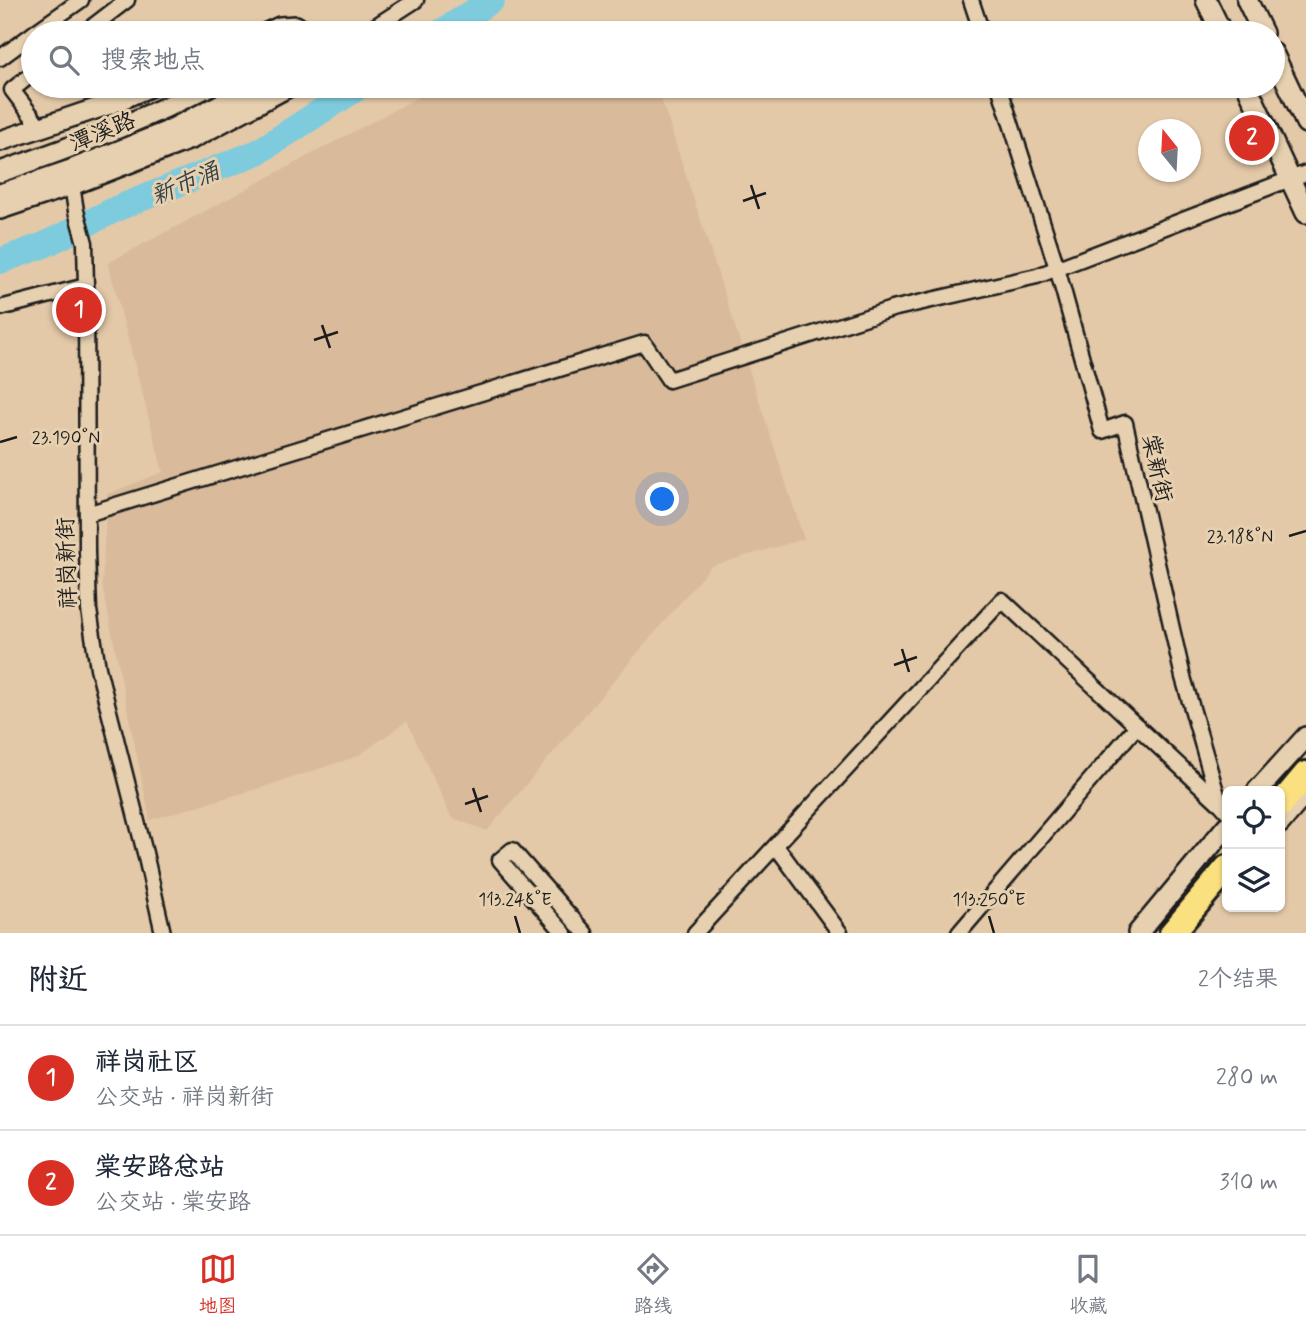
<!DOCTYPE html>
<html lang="zh">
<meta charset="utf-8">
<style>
body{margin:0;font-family:Mynerve,"LXGW WenKai TC",sans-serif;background:#f2f2f3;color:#1f2937}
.controls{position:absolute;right:21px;bottom:21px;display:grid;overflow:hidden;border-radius:10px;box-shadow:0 2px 5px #0004}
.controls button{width:63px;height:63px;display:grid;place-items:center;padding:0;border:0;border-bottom:2px solid #e0e1e3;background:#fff;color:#1f2937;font:35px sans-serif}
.compass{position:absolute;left:1138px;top:119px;width:63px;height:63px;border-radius:50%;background:#fff;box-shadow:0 2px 5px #0004;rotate:342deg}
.you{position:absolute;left:663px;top:500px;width:24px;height:24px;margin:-18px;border:5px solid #fff;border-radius:50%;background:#1a73e8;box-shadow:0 0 0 10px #1a73e833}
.badge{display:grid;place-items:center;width:46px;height:46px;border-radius:50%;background:#d93025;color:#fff;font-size:23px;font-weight:700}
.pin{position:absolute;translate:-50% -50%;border:4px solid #fff;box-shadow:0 2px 7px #0006}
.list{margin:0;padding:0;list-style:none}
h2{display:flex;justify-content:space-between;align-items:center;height:91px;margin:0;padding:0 28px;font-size:30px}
h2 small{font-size:23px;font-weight:400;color:#747a83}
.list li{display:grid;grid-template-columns:46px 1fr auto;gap:21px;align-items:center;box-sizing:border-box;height:105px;padding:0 28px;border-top:2px solid #e0e1e3}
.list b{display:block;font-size:26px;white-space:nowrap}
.list p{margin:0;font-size:23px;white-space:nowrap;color:#747a83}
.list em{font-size:23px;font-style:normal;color:#747a83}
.icon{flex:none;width:38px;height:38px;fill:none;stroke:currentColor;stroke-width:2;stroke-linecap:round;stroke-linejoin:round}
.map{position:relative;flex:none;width:1306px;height:933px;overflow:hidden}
.search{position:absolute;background:#fff;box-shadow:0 2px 5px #0004;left:21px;right:21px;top:21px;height:77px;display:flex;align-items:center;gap:18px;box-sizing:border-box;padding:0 24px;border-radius:38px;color:#747a83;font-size:26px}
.sheet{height:301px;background:#fff}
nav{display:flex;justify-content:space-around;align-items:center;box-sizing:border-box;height:98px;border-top:2px solid #e0e1e3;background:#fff;font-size:19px;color:#747a83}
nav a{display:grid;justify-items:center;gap:4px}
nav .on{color:#d93025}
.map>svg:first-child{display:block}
.built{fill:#d9ba9a}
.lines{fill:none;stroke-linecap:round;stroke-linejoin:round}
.river{stroke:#7ecbdd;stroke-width:26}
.street-casing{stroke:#1c1c1c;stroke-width:19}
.secondary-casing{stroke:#1c1c1c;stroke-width:24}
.highway-casing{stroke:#1c1c1c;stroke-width:30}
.street{stroke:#e6d0af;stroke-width:14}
.secondary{stroke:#e6d0af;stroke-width:19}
.highway{stroke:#fbe080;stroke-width:24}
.ticks{fill:none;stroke:#1c1c1c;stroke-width:2.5}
.labels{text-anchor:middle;stroke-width:6;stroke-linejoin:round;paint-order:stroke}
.street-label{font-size:23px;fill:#1c1c1c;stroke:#e6d0af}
.water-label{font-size:24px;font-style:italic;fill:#303f43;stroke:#e6d0af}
.ticks-label{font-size:18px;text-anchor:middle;fill:#1c1c1c;stroke:#e6d0af;stroke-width:6;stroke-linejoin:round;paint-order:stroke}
</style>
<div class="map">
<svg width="1306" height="933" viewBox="0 0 1306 933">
<rect width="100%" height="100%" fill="#e4c9a8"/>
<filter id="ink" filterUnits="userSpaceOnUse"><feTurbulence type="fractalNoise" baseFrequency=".0143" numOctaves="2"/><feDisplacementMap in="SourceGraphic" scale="14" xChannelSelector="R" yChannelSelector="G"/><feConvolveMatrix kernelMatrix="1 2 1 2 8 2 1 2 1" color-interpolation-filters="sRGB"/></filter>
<g filter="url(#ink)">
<!-- built -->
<path class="built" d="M439,86H657L804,539L711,566L487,831L451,817L407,721L358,756L267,786L150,820L102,584L107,494L163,472L108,263Z"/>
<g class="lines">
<!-- river -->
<g class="river">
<path d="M440,33L492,0"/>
<path d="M0,261L44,245L118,208L258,152L360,86"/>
</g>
<!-- street casing -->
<g class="street-casing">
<g id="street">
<path d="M971,0L982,33"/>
<path d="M34,33L81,0"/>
<path d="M84,33L127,0"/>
<path d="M365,33L416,0"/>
<path d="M0,58L33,34"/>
<path d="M33,73L12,90L41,128"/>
<path d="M999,86L1057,268L1102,431L1125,423L1183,677L1219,802L1227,811"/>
<path d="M72,185L76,211L85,243L86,286L87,552L89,610L98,668L145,853L163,933"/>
<path d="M0,308L86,286"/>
<path d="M87,514L644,343L669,380L892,309L1037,276L1306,173"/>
<path d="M776,846L840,933"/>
<path d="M564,933L500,860L512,850L585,933"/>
<path d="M695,933L1002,600L1218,802"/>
<path d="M959,933L1137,726"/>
</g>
</g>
<!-- secondary casing -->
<g class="secondary-casing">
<g id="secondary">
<path d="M1206,0L1222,33"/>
<path d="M1247,0L1263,33"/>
<path d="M267,33L280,27L296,26L306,33"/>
<path d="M1273,53L1306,123"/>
<path d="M1247,86L1306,213"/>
<path d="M0,141L110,104L151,86"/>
<path d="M0,172C71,148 142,121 209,86"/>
<path d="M0,194L68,171L166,132L257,86"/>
<path d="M0,209L72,185L193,138L290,86"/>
<path d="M1257,791L1306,737"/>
<path d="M1280,823L1302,797"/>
<path d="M1138,933L1227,826"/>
</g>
</g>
<!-- highway casing -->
<g class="highway-casing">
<g id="highway">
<path d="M1280,805L1306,774"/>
<path d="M1172,933L1227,868"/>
</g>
</g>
<!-- street -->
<use href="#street" class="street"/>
<!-- secondary -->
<use href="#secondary" class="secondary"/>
<!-- highway -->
<use href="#highway" class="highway"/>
</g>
</g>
<!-- ticks -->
<path class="ticks" d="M751,185L759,209M743,201L766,193M322,325L330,348M314,340L338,332M0,442L17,437M1289,536L1306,531M902,649L909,672M894,665L917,657M473,788L481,812M465,804L488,796M515,916L520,933M989,916L994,933"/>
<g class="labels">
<!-- street labels -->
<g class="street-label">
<text transform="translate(102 131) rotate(-22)" y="8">潭溪路</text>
<text transform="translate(1158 468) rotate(77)" y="8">棠新街</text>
<text transform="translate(66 563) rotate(-92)" y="8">祥岗新街</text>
</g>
<!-- water labels -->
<g class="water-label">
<text transform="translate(185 183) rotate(-23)" y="8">新市涌</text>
</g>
</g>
<g class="ticks-label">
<text x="66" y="443">23.190°N</text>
<text x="1240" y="542">23.188°N</text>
<text x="515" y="905">113.248°E</text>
<text x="989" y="905">113.250°E</text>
</g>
</svg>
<div class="controls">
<button><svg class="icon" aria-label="locate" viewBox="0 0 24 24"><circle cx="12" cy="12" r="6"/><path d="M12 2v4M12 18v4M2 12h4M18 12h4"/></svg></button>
<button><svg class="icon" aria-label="layers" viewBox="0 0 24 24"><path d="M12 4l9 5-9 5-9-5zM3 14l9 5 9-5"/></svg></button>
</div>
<svg class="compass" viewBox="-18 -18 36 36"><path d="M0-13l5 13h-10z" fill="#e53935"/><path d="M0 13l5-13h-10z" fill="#747a83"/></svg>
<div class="you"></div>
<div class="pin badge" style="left:79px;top:310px">1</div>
<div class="pin badge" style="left:1252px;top:138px">2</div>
<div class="search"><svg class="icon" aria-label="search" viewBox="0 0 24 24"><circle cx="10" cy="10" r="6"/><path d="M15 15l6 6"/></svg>搜索地点</div>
</div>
<section class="sheet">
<h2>附近<small>2个结果</small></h2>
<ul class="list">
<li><span class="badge">1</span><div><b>祥岗社区</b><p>公交站 · 祥岗新街</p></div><em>280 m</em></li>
<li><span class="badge">2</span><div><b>棠安路总站</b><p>公交站 · 棠安路</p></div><em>310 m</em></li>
</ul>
</section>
<nav>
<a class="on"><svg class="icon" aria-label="map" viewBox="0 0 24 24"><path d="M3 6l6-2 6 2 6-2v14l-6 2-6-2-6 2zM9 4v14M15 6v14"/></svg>地图</a>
<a><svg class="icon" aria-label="directions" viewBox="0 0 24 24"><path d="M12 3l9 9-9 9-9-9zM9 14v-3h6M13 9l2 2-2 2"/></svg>路线</a>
<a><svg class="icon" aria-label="saved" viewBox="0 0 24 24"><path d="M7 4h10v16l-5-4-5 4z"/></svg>收藏</a>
</nav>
